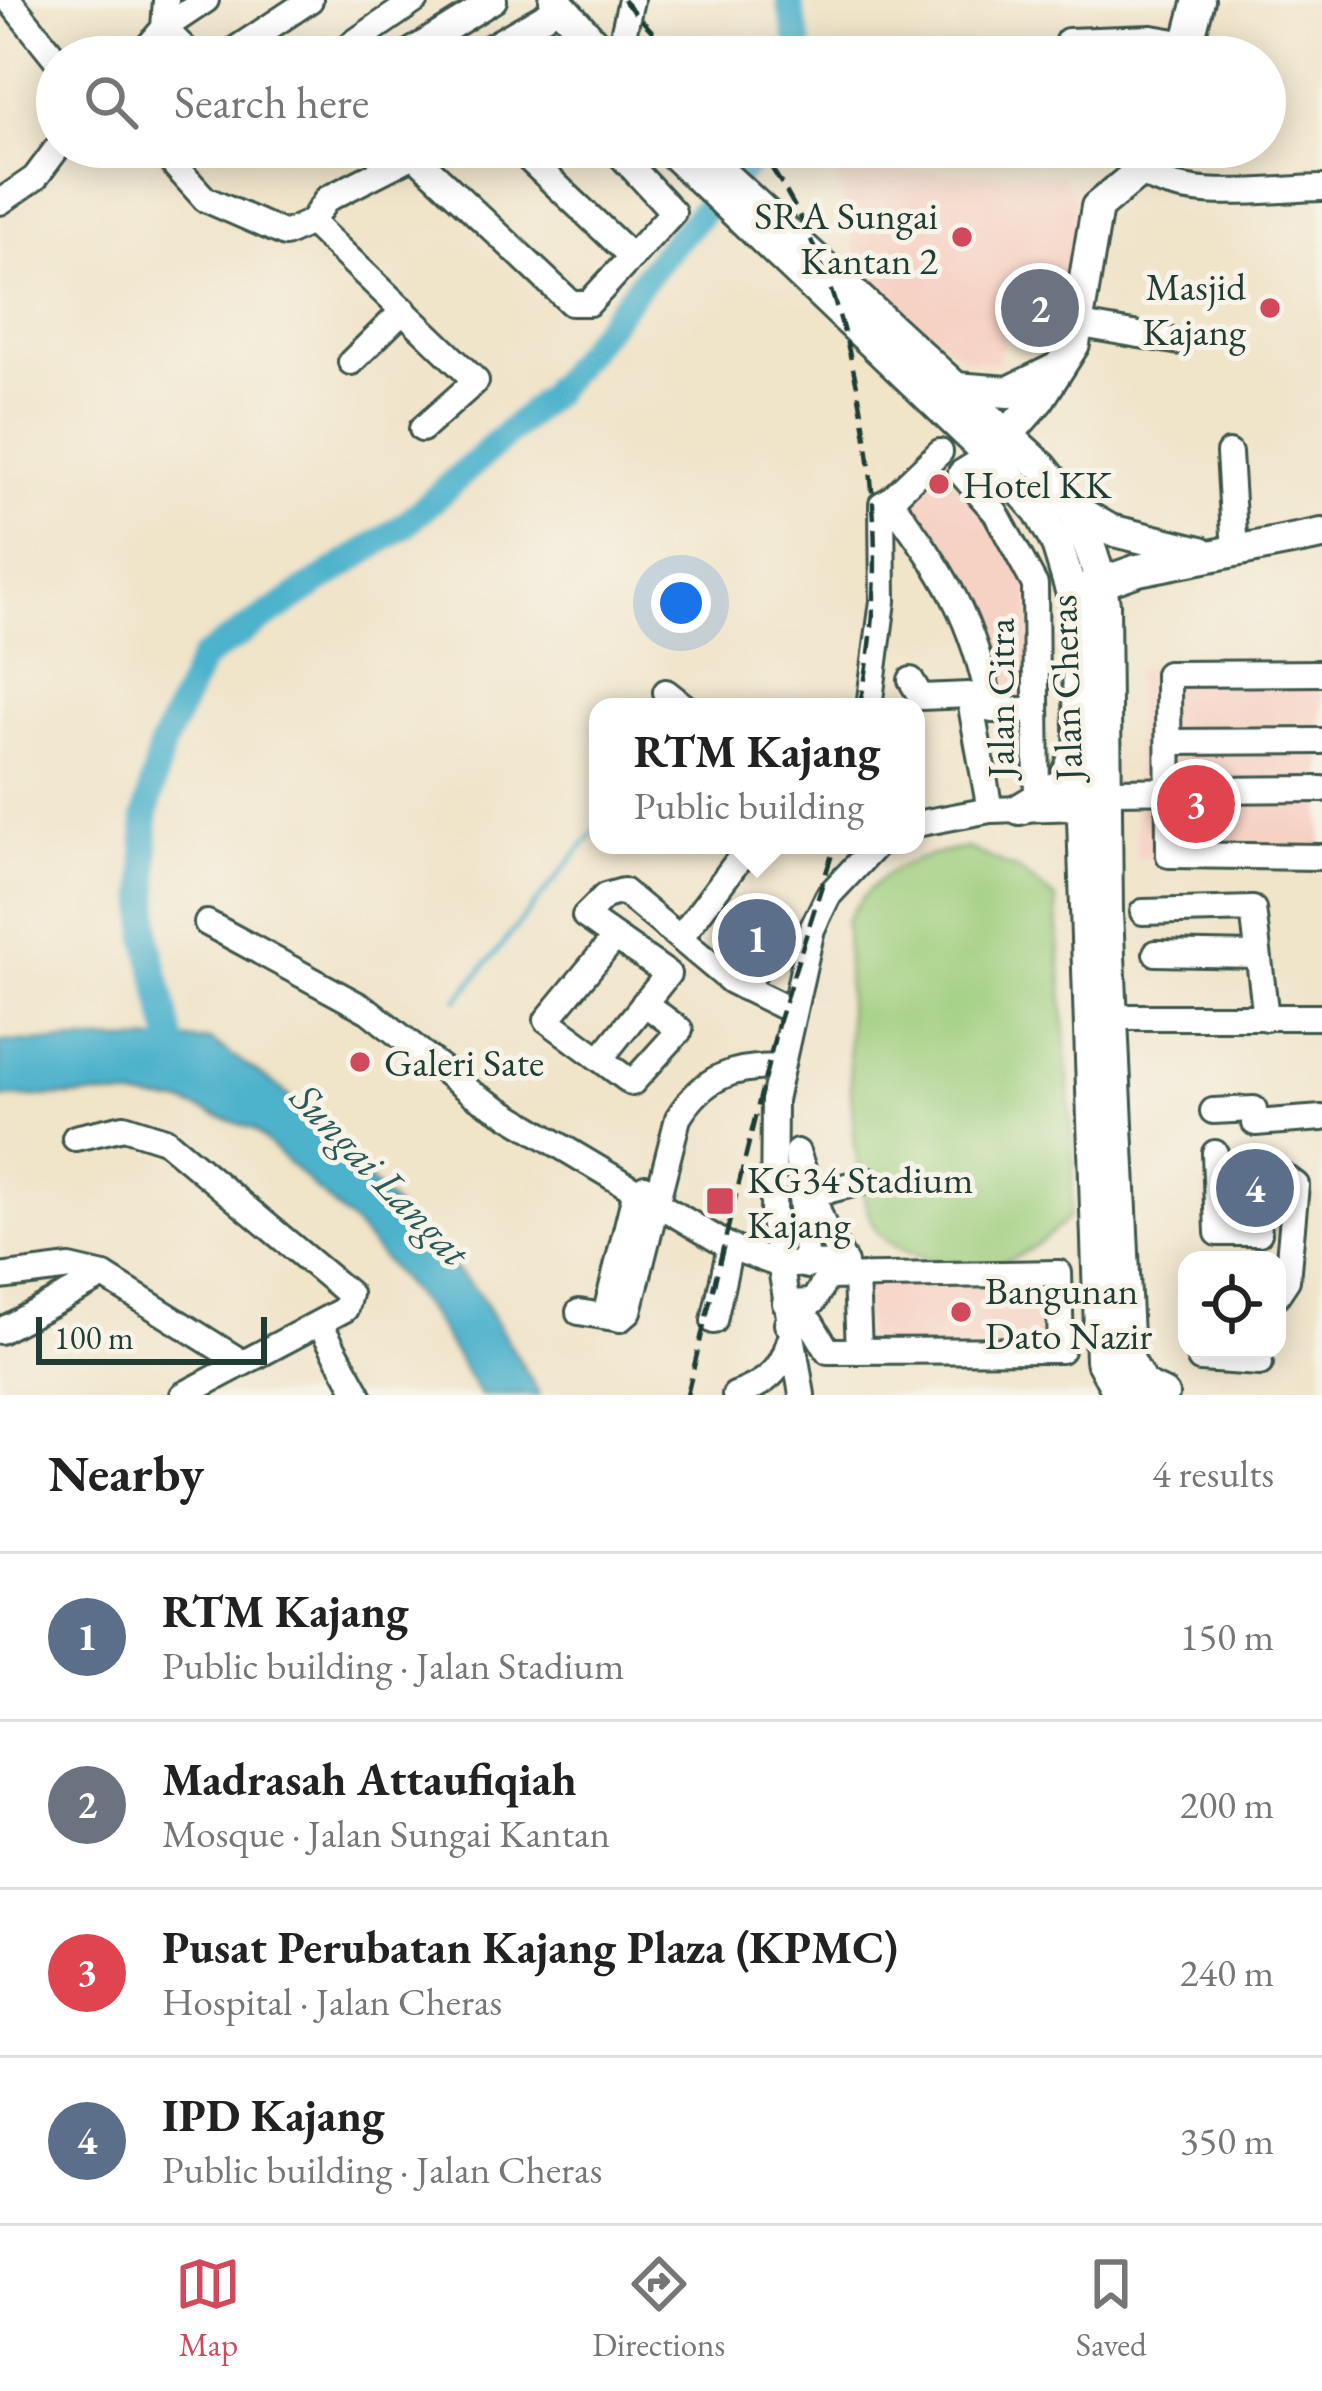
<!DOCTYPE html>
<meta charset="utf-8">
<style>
body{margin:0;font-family:"EB Garamond",serif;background:#f6f6f6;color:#222}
.controls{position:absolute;right:36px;bottom:36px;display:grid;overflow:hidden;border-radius:24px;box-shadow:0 6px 30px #0003}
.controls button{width:108px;height:108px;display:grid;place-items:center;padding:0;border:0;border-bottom:3px solid #e0e0e0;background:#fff;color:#222;font:60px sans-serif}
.scale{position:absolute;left:36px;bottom:30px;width:231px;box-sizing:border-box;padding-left:12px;border:6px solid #1f3d34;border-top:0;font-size:33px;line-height:42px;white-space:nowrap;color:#1f3d34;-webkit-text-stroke:9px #f7f3e8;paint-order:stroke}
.you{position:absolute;left:681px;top:603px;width:42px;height:42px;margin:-30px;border:9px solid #fff;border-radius:50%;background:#1a73e8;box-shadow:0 0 0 18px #1a73e833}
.badge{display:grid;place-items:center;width:78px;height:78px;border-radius:50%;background:#d1495b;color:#fff;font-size:39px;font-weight:700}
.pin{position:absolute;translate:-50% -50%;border:6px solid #fff;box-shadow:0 3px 12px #0006}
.popup{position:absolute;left:589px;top:698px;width:336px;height:156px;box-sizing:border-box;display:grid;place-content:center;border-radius:24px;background:#fff;filter:drop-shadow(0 3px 9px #0005);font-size:39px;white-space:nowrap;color:#767676}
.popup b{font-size:45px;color:#222}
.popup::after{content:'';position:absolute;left:50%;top:100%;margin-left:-24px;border:24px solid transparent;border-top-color:#fff}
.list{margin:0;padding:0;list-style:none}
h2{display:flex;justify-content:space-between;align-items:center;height:156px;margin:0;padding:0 48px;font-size:51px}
h2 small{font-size:39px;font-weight:400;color:#767676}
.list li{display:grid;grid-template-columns:78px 1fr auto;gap:36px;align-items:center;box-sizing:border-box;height:168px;padding:0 48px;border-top:3px solid #e0e0e0}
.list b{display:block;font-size:45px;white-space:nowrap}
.list p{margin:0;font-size:39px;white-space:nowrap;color:#767676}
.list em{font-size:39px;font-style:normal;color:#767676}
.icon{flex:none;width:66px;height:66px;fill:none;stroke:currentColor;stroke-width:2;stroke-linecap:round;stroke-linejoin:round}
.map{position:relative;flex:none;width:1322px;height:1395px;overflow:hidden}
.search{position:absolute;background:#fff;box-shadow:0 6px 30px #0003;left:36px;right:36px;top:36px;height:132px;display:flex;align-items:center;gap:30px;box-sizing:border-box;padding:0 42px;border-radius:66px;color:#767676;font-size:45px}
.sheet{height:828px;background:#fff}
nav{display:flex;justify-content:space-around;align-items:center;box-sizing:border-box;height:168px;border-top:3px solid #e0e0e0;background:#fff;font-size:33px;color:#767676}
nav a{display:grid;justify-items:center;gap:6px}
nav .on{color:#d1495b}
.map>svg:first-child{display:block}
.built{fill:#f6d2c4}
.green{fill:#9ccd7c;stroke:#5e8558;stroke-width:3}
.water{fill:#4db2cc;stroke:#367880;stroke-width:3}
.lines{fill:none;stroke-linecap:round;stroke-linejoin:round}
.stream{stroke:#4db2cc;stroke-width:4.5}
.river{stroke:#4db2cc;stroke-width:27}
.minor-casing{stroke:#3e564a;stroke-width:30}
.major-casing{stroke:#3e564a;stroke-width:36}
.minor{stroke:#fff;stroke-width:24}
.major{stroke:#fff;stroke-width:30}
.rail{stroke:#1f3d34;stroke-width:4.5;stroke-dasharray:18 9;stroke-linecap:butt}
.poi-dot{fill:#d1495b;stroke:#f7f3e8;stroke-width:4.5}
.labels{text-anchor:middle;stroke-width:10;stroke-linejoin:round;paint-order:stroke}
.poi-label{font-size:39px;fill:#1f3d34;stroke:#f7f3e8;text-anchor:start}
.street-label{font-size:39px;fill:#1f3d34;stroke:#f7f3e8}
.water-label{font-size:42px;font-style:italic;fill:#2a5a5a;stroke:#f7f3e8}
</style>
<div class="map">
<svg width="1322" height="1395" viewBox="0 0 1322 1395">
<rect width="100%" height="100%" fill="#f7f3e8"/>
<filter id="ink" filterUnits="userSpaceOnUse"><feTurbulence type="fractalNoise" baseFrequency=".00833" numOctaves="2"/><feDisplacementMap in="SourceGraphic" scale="24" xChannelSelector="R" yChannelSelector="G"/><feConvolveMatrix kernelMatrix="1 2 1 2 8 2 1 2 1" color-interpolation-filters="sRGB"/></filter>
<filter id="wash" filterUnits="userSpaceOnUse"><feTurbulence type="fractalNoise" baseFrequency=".004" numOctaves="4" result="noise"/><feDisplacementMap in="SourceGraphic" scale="48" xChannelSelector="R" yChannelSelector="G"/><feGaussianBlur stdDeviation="2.7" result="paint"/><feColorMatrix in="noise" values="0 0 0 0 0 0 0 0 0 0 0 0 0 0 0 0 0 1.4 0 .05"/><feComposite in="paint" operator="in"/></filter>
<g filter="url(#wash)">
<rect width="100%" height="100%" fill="#f0e4c9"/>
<!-- built -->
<g class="built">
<path d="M836,171L1062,175L1074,198L1071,278L1025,277L997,363L965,359L862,279Z"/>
<path d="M938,465L991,516L1029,586L1030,707H994L949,561L897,504Z"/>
<path d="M1322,668V858H1136L1135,669Z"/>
<path d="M1053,1278L1054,1345L866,1347L864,1280Z"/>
</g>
<!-- green -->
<path class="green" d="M968,848L1020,871L1056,899L1074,1164L1070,1217C1027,1256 999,1274 939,1262C919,1258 897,1251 881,1236C844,1201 849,980 846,921C879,867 909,858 968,848Z"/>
<!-- water -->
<path class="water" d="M210,1040L280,1088L480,1295L540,1395H480L432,1317L358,1229L253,1129L183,1103L97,1095L0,1098V1042Z"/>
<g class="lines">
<!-- stream -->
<path class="stream" d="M457,1000L598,827"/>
<!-- river -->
<g class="river">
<path d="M789,0L801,57"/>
<path d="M180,1075L148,939L145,817L161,748L203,658L405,525L549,396L673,243L764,147"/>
</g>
</g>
</g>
<g filter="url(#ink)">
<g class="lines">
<!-- minor casing -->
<g class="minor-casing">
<g id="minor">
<path d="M9,0L57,60"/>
<path d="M1068,41L1152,38L1188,44"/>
<path d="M139,57L164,28L166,0"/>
<path d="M193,57L164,28L206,0"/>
<path d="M224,57L310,0"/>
<path d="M333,57L416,0"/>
<path d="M402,57L494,0"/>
<path d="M473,57L546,15"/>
<path d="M579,57L580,56"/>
<path d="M618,57L631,0"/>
<path d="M158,147L205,199L285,234L311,222L327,199L426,149"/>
<path d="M516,147L632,257"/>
<path d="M414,155L571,303H589L673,212L613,147"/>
<path d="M1139,172C1191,203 1263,189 1322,188"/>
<path d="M0,202L35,178L58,147"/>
<path d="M311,222L476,381L422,429"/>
<path d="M1081,325L1180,342"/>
<path d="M351,362L404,310"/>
<path d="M940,452L890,500C945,574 973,618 991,710H1036"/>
<path d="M1229,453L1235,552"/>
<path d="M990,455L961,473L996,513L1035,585L1037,801"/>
<path d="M1322,673L1168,674L1169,855L1322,857"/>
<path d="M911,680L921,697L969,695L990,810"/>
<path d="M666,692L685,707"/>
<path d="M869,707L883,601L882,504L890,500"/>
<path d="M1169,742L1322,741"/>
<path d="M1108,791L1322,789"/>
<path d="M916,824L990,810L1082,807"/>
<path d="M1143,912L1253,909L1266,1018"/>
<path d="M207,923L369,1011L473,1094L730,1247L780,1265L845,1263L823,1224L797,1152L807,1266"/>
<path d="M680,938L750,845"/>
<path d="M613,940L547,1020L600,1059L668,974L585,916L605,896L623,891L731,981L792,1011"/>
<path d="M1156,953L1254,955"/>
<path d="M744,988L763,959"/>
<path d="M1113,1017H1322"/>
<path d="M600,1059L632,1083L680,1030L644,1003"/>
<path d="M1213,1111L1254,1109"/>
<path d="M1255,1123L1322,1118"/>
<path d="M75,1138L124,1127L165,1140L349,1294L345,1309L183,1395"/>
<path d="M1215,1153L1218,1233H1259"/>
<path d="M1257,1176H1284L1296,1185L1287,1280L1277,1295"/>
<path d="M811,1195L869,1180"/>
<path d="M0,1277L70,1268L104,1276L243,1363"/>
<path d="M856,1277L859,1351"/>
<path d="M785,1303L813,1302L827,1277L1059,1273L1061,1350L828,1351L811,1323L787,1324"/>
<path d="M579,1312L620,1319L629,1311L678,1118C703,1077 734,1065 781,1068"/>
<path d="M605,1316L635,1194L645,1187"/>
<path d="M714,1321L730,1247"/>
<path d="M320,1324L359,1395"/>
<path d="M0,1331L104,1276"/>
<path d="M1200,1359L1260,1363"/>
<path d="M735,1395C763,1385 782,1372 789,1342"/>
<path d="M802,1395L773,1220L774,1100L812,929L828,896L876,845"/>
</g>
</g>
<!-- major casing -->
<g class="major-casing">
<g id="major">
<path d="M555,0L606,57"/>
<path d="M1184,57L1199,0"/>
<path d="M667,147L990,455L1039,511L1057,544L1076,607L1101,1360L1120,1395"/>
<path d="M693,147L1042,467C1076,507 1097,553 1104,604L1107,913L1128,1359L1121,1395"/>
<path d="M955,388L1009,392L1056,369"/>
<path d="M994,450L1039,399L1074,344L1097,207L1139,172L1157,147"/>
<path d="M1072,508L1110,530L1201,552"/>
<path d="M1084,589L1138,570L1322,534"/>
<path d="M1020,809L1064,783L1076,753"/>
<path d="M1128,1359L1142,1385L1163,1395"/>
</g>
</g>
<!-- minor -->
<use href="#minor" class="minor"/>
<!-- major -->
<use href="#major" class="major"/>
<!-- rail -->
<g class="rail">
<path d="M623,0L676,57"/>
<path d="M756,147C863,282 899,543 859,707"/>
<path d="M687,1395L779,1020L835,845"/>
</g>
</g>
</g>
<!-- markers -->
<g class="poi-dot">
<circle cx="962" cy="237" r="12"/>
<circle cx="1270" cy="308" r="12"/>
<circle cx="939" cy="484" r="12"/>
<circle cx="360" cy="1062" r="12"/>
<rect x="705" y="1186" width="30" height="30" rx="6"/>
<circle cx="961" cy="1312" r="12"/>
</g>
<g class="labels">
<!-- poi labels -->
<g class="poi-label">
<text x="938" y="229" text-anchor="end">SRA Sungai<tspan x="938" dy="45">Kantan 2</tspan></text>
<text x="1246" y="300" text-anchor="end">Masjid<tspan x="1246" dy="45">Kajang</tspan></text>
<text x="963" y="498">Hotel KK</text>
<text x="384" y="1076">Galeri Sate</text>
<text x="747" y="1193">KG34 Stadium<tspan x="747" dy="45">Kajang</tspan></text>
<text x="985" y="1304">Bangunan<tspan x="985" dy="45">Dato Nazir</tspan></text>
</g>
<!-- street labels -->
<g class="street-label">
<text transform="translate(1065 688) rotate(-92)" y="14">Jalan Cheras</text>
<text transform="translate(1000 698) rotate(-90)" y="14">Jalan Citra</text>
</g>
<!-- water labels -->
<g class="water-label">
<text transform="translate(381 1174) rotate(46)" y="15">Sungai Langat</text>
</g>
</g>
</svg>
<div class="controls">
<button><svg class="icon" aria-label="locate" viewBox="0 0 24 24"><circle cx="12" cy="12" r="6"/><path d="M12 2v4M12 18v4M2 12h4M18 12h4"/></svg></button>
</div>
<div class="scale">100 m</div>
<div class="you"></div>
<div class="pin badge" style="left:757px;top:938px;background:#5c6f8a">1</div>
<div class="popup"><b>RTM Kajang</b>Public building</div>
<div class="pin badge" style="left:1040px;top:308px;background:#6b7280">2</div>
<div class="pin badge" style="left:1196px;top:804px;background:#e0444e">3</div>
<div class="pin badge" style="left:1255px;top:1188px;background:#5c6f8a">4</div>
<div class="search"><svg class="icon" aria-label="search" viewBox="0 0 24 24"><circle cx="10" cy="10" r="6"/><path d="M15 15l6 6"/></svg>Search here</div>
</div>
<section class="sheet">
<h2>Nearby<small>4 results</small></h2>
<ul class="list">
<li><span class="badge" style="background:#5c6f8a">1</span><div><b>RTM Kajang</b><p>Public building · Jalan Stadium</p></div><em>150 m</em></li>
<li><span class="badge" style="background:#6b7280">2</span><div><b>Madrasah Attaufiqiah</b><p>Mosque · Jalan Sungai Kantan</p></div><em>200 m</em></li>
<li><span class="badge" style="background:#e0444e">3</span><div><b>Pusat Perubatan Kajang Plaza (KPMC)</b><p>Hospital · Jalan Cheras</p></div><em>240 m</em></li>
<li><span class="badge" style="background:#5c6f8a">4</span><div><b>IPD Kajang</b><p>Public building · Jalan Cheras</p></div><em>350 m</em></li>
</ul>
</section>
<nav>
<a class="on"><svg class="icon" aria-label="map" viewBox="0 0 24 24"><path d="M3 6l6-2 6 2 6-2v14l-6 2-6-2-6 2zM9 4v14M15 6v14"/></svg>Map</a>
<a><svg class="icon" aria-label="directions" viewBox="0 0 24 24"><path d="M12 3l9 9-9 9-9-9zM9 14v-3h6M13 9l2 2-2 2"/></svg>Directions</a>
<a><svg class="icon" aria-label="saved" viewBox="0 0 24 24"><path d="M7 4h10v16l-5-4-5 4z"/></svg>Saved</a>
</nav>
